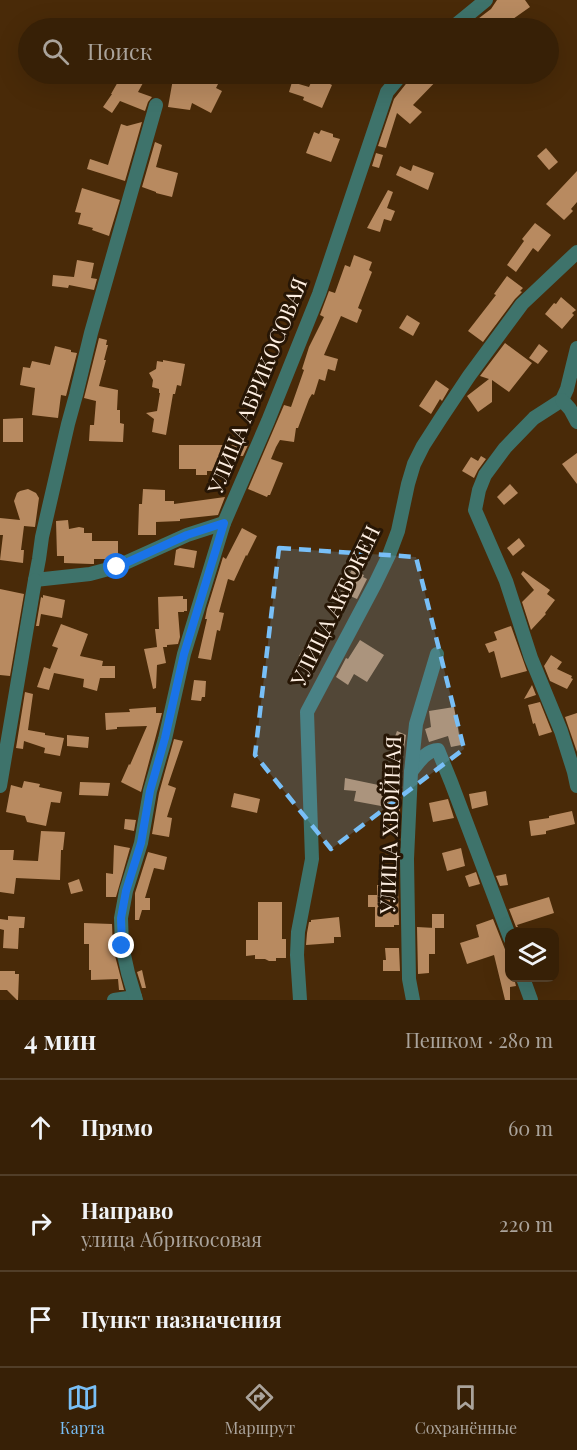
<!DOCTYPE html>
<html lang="ru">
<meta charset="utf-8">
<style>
body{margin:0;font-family:"Playfair Display",serif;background:#422d14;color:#f1f3f6}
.controls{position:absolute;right:18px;bottom:18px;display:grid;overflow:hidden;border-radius:12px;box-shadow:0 6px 24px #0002}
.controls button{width:54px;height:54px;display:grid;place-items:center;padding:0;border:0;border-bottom:2px solid #513e28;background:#372006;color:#f1f3f6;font:30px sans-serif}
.stop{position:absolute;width:18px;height:18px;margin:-14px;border:4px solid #1a73e8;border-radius:50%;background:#fff}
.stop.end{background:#1a73e8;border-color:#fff;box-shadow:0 2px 6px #0008}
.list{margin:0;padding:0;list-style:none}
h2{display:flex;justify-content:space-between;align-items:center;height:78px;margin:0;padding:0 24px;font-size:26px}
h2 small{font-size:20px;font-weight:400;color:#aaa39b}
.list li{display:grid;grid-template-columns:39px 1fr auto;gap:18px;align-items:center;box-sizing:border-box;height:96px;padding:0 24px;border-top:2px solid #513e28}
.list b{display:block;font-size:22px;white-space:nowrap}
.list p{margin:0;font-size:20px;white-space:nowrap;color:#aaa39b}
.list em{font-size:20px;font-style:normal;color:#aaa39b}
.icon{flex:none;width:33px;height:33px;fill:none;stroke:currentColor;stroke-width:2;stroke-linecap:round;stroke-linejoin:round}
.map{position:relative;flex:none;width:577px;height:1000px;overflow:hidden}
.search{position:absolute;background:#372006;box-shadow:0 6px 24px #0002;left:18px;right:18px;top:18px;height:66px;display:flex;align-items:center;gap:15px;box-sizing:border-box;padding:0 21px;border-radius:33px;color:#aaa39b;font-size:22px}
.sheet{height:366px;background:#372006}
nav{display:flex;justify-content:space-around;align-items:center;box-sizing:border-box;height:84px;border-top:2px solid #513e28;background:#372006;font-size:16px;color:#aaa39b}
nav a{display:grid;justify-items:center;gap:3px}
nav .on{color:#78bff7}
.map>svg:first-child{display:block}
.building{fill:#b88a60}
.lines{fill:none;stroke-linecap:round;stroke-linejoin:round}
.minor{stroke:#3e736b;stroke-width:14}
.route{stroke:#1a73e8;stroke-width:8}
.marked{fill:#78bff7;fill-opacity:0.2;stroke:#78bff7;stroke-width:4.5;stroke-dasharray:12 8;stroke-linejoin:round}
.labels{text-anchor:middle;stroke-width:6;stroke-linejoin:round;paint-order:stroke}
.street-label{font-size:21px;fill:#feefe2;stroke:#271605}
</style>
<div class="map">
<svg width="577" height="1000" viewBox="0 0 577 1000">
<rect width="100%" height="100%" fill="#492a08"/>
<!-- building -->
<g class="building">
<path d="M497,0H525L530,7L500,28H466L491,9Z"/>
<path d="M127,74H148L138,92L152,97L148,102L145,111L120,101L112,113L103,107L112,94H111L119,80L123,81Z"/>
<path d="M411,74H443L413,105L422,112L410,124L397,113L386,148L378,146L394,99L409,80Z"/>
<path d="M208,76L219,82L216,88L222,91L211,113L192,103L190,110L168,107L173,79L204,84Z"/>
<path d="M314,76L332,85L322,108L303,100L304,97L289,92L292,82L309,87Z"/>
<path d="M142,122L125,181L87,169L90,159L108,165L121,124L127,126Z"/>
<path d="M321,130L333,134V137L340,139L331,162L306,153L314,132L319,134Z"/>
<path d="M155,142L162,145L156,167L178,173L172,197L156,193V192L142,187Z"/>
<path d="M546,148L558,162L549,170L537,156Z"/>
<path d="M376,153L383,155L379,168L372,166Z"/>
<path d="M413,165L434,173L428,190L396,175L400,166L411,171Z"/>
<path d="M577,171V202L571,209L573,211L564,220L546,204Z"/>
<path d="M82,188L120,200L109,236L92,230L93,228L78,224L81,213L75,212Z"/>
<path d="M388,190L393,192L387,208L395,211L391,221L384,219L380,232L367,228Z"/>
<path d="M535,223L551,235L538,252L533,248L516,272L507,265L524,241L522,239Z"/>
<path d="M354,255L372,262L369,270L372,272L358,308L362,310L357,323L341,316L324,355L338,359L335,371L328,369L325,381L319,379L314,395L312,394L309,399L298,428H296L294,442L280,440L276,447L271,459L283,463L270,495H268L267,497L248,489L284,405L291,407L304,370L302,369L309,347L324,317L320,315L329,291L335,293L345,265L350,267Z"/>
<path d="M77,260L94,263L91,278L97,279L94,290L69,285L68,288L52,286L53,275L74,277Z"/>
<path d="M507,276L523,288L520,291L522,292L515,299L483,342L468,331L496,295L494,294Z"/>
<path d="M561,297L576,310L572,313L574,315L562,329L545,314L554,303L556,304Z"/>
<path d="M407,315L420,323L413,336L399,328Z"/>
<path d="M99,338L107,340L106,345H108L104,360H106L99,386L118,390L117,410H120V423L124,424L123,442L89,441L90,425H94L96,401L84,398Z"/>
<path d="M505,343L532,363L509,392L492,380V402L478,412L467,396L489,379L480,376Z"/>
<path d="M539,344L548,351L538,364L529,358Z"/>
<path d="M55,346L71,350V352L77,353L66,396L61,395L58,418L32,415L35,388L20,385L23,367L30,368L32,361L50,365Z"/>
<path d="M163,360L185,364L181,386L177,385L175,394H173L166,435L152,432L154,419L146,413L157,411L160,393H159V389L152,387L153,380L149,373L156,369L157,361L163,362Z"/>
<path d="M436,380L449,389L442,401L440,399L431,414L419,406Z"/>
<path d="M23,418V442H3V419Z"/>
<path d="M232,442L249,443L243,456H224V471H207V475H196V469H179V445H232Z"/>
<path d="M577,453V484L562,464Z"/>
<path d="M481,456L486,459L478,470L474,478L462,471L471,457L478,461Z"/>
<path d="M510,484L518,493L504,505L497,497Z"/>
<path d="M28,489L36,493L39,498L35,527L24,526L21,550H24L23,563L0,560L3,535H0V518L20,520L14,501L17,493L20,491Z"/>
<path d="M143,489L165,490V501H174V504L225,497L218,515L180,519V521L156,522V535H138L139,504H142Z"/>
<path d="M68,520L69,529L79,527L84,528V533H92V541H118V556L111,559H94V564H91L64,563V556H57L56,521Z"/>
<path d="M242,528L257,536L247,556L246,555L234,581L228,579L219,612L224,613L220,631L217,630L211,660L198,658L207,619H205L207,609L223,557L226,559Z"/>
<path d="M519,538L525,546L513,556L507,548Z"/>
<path d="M180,548L197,551L194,568L174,565L176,550Z"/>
<path d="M352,569L364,575L363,577L367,579L357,599L341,592Z"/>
<path d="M523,571L550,590L547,594L555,600L545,613L546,614L531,630L522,602L534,590L521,574Z"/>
<path d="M0,589L24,594L10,676L0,675Z"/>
<path d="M43,595L65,600L62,618L41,614L39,626H36L41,597L43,598Z"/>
<path d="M183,596V599H187V611H184V612H178L180,637L178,644L167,645V647H163L166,663L157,665L156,688L153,689L144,649L157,647L155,629H159L158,597Z"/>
<path d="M61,624L88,634L80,656L103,661L102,666H115V678H100L97,691L83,687L84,679L54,673L49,690L37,687L44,667L50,669L58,648L52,646Z"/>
<path d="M511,626L527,671L501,678L494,651L489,653L485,644L497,640L494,632Z"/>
<path d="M310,638L323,647L315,659L312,657L309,662L299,656Z"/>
<path d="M360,640L384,655L367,682L354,674L348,685L336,677L346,658L348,659Z"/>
<path d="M551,655L562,662L557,669L572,676L571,678L573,679L567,689L550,681L544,666Z"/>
<path d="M194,680L206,681L205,697H202L201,701L191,700Z"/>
<path d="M532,685L536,695L524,699Z"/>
<path d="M25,692L33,694L28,730L45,733V735L64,738L60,756L44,753L45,748L24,741L23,749L16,748Z"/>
<path d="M540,702L552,732L539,736L535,723L533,724L528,705Z"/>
<path d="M156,707V713H162L141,792L121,782L129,764L130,765L147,726L117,727V729L106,730L105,713L130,712L129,709Z"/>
<path d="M454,707L461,745L451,747L448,736L429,742L425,729L431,727L429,711Z"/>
<path d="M577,713V752L565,717Z"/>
<path d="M397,731L406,735L404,749L392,745Z"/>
<path d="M67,735L89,737L88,748L67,746Z"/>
<path d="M174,739L183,741L168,785L176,788L167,817L172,818L169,837L152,834L159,793Z"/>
<path d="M398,772L402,774L401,795L397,806L400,807V825H390L392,808L354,801L356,791L344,790L345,778L388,787L392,775L394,776Z"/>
<path d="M24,781L40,784L39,787L62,792L60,803L51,802L46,826L27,822L25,816L6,812L11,785L22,788Z"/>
<path d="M80,782L110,783L108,796L79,795Z"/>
<path d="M486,791L488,805L472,809L469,794Z"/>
<path d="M234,793L260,799L257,813L231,807Z"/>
<path d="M448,799L454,818L433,822L429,803Z"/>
<path d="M572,811L575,824L546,831V834L531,836L529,821L549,818V816Z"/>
<path d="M125,819L136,820L134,831L124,829Z"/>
<path d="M41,831L65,832L63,850H61L60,880L16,878L14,894L0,892V850H14L13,860L38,861Z"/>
<path d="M114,845L130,848L116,897H106V873L113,874Z"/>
<path d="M461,848L465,866L447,871L442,853Z"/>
<path d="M148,852L167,857L164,870L154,868L145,898H150V910H142L139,920H135V893Z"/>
<path d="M476,872L480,884L469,887L465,876Z"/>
<path d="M506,874L508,885L500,886L496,876Z"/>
<path d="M79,879L83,891L71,894L68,883Z"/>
<path d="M377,885H398L399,925H394V927H375V907H368V895H377Z"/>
<path d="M549,897L554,913L517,925L518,927H516L509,909Z"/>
<path d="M258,902H282V939H286V958H276V961H269L265,959H255V955L246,956V940H258Z"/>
<rect x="432" y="914" width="12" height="14"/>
<path d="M8,916L25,917L24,928H19L18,949L3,948L4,930L0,929V919L8,920Z"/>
<path d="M339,917L341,937H334V943L306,945L307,933L309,922H311V920Z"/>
<path d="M493,919L510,962V978H514L516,986L510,987V1000H505L494,955L467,964L460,943L479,937L476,925Z"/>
<path d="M84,923L112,924L113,948L124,990H119L118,979L91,980V970H89V944H84Z"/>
<path d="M417,927L435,928V954H429V973L418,974Z"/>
<path d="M385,948H399L400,971H383V960H386Z"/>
<path d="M142,970L146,988H142L137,972Z"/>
<path d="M0,971H15V974H19L18,1000H17L7,990H0Z"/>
</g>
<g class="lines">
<!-- minor -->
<g class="minor">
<path d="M452,28L486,0"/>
<path d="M156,105L91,333L76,395L68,424L42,537L39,559L35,580L90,574L116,567L187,535L224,523"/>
<path d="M577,348L567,389L562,400L534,418L505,448L485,475L479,490L475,510L506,581L531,658L561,731L574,772L577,786"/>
<path d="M562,400L570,409L577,422"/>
<path d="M411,772C418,763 426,750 438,750L451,782L510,938"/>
<path d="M0,786L35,580"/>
<path d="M523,978L531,1000"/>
<path d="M114,1000L135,997"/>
<path d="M136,1000L128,973L122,946L121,918L126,891L141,843L150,791L165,739L184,654L224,523L268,421L319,294L387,92L402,74"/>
<path d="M300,1000L297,955L298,932L312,859L307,712L375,584L389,555L398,531L408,484L414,464L423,446L441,418L469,376L522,304L577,252"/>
<path d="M413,1000L409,979L407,859L411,772L416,724L437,654"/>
</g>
</g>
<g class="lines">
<!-- route -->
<path class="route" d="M117,567L187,535L224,523L184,654L165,738L150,791L141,843L126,891L121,918L122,946"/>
</g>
<!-- marked area -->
<path class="marked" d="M279,548L416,557L464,749L331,849L255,755Z"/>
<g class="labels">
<!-- street labels -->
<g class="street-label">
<text transform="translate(258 386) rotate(-68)" y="7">УЛИЦА АБРИКОСОВАЯ</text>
<text transform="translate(336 606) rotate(-64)" y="7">УЛИЦА АКБОКЕН</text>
<text transform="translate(391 825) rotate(-88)" y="7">УЛИЦА ХВОЙНАЯ</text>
</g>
</g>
</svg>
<div class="controls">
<button><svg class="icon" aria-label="layers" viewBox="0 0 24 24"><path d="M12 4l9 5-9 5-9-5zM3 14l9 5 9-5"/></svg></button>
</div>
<div class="stop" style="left:117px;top:567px"></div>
<div class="stop end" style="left:122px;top:946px"></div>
<div class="search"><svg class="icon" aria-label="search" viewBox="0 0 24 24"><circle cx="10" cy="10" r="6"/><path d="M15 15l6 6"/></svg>Поиск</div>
</div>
<section class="sheet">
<h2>4 мин<small>Пешком · 280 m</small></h2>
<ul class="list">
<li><svg class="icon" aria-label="ahead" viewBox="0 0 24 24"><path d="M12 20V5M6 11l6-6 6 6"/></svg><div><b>Прямо</b></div><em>60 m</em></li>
<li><svg class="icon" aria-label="right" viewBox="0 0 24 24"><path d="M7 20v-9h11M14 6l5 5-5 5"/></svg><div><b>Направо</b><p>улица Абрикосовая</p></div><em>220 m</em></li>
<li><svg class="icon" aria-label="arrive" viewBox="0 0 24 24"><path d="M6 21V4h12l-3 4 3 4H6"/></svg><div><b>Пункт назначения</b></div></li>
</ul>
</section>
<nav>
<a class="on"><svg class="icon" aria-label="map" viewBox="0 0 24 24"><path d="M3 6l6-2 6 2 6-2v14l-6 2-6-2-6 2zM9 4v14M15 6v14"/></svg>Карта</a>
<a><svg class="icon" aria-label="directions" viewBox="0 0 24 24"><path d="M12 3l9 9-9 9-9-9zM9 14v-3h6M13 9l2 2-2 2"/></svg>Маршрут</a>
<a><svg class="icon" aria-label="saved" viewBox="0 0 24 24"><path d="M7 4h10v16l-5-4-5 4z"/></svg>Сохранённые</a>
</nav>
